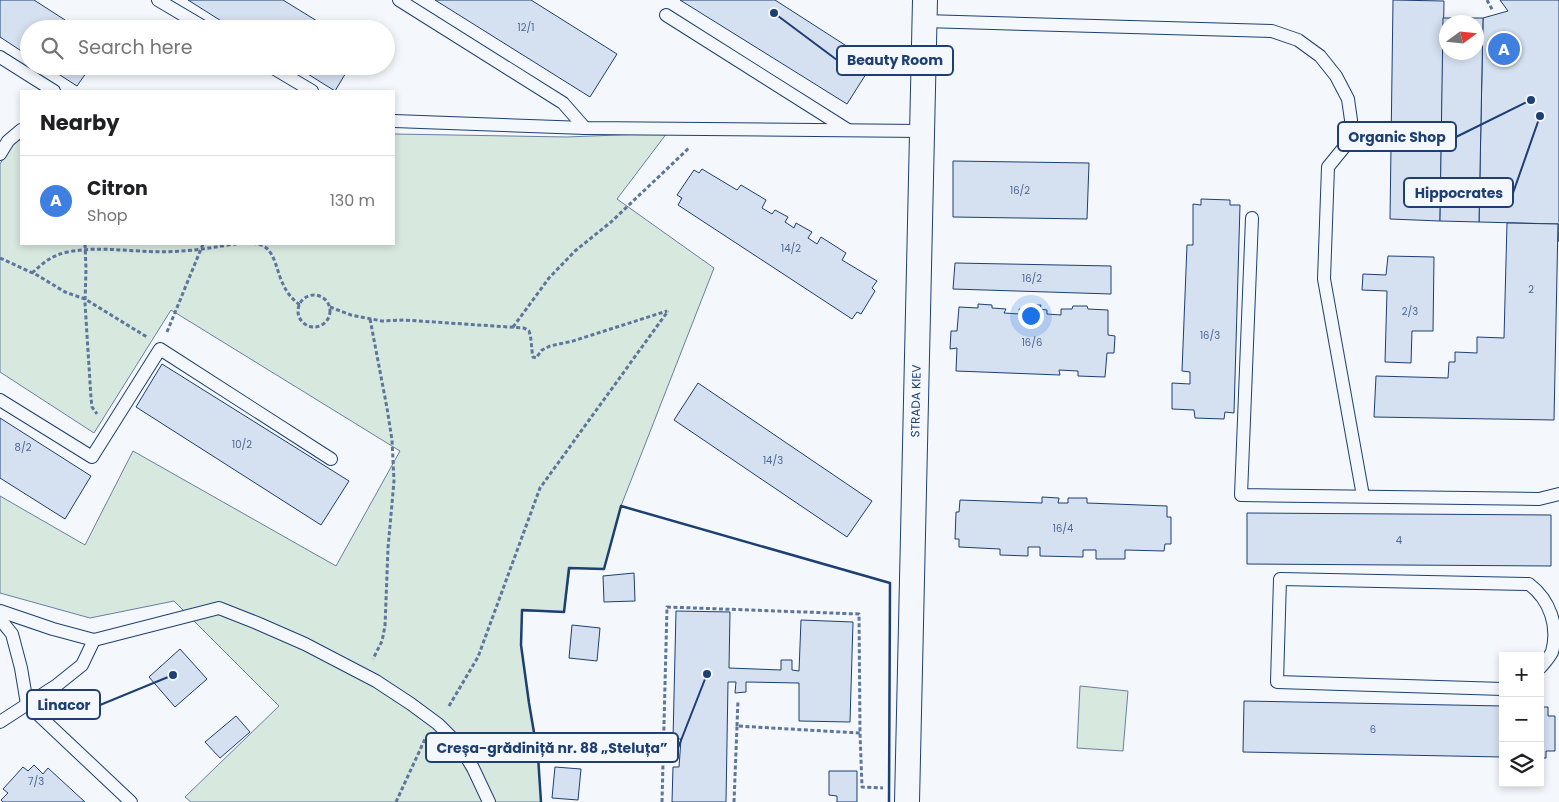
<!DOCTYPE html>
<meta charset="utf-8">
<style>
body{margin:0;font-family:Poppins,sans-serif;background:#f2f2f2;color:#202124}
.controls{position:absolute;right:15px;bottom:15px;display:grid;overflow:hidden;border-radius:0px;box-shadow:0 2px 8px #0003}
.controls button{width:45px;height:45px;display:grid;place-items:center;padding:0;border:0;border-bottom:1px solid #e0e0e0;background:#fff;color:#202124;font:25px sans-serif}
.compass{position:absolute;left:1439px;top:15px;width:45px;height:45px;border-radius:50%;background:#fff;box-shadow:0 2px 8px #0003;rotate:75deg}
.you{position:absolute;left:1030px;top:315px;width:18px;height:18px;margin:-12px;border:4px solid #fff;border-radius:50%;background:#1a73e8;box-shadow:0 0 0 8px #1a73e833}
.badge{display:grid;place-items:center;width:32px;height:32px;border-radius:50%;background:#b45309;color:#fff;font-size:16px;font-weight:700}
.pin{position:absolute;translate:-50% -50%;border:2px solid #fff;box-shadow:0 1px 5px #0006}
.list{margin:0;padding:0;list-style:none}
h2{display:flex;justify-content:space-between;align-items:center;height:65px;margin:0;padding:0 20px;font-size:21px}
h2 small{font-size:16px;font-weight:400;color:#757577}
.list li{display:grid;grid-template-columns:32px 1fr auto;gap:15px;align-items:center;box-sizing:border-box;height:90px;padding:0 20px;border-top:1px solid #e0e0e0}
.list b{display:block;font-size:19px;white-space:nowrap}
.list p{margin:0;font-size:16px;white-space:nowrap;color:#757577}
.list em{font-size:16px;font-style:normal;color:#757577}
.icon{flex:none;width:28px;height:28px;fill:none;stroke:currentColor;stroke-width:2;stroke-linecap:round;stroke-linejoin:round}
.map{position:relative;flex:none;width:1559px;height:802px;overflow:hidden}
.search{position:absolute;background:#fff;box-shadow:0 2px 8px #0003;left:20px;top:20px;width:375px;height:55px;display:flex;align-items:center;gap:12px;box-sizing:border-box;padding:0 18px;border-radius:28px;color:#757577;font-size:19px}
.panel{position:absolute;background:#fff;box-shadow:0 2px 8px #0003;left:20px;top:90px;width:375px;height:155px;border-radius:0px}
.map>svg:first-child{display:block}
.green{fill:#d7e8df;stroke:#687fa3}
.building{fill:#d5e0f0;stroke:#1d3f73;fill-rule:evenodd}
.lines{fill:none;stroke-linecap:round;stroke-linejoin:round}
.lane-casing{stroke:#1d3f73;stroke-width:14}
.street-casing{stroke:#1d3f73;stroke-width:26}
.path{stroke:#5e769c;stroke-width:3;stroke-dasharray:4 2.5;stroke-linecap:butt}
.lane{stroke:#f4f7fb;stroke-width:12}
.street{stroke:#f4f7fb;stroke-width:24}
.wall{stroke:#1d3f73;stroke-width:2.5}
.labels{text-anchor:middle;stroke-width:4;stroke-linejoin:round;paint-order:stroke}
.number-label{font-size:10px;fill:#4b6792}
.street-label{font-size:12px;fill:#1d3f73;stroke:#f4f7fb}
.leader{fill:none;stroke:#1d3f73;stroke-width:2}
.callout-dot{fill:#1d3f73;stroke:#f4f7fb;stroke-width:2}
.callout{fill:#f4f7fb;stroke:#1d3f73;stroke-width:2}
.callout-label{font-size:14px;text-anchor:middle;font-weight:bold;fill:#1d3f73}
</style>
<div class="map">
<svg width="1559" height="802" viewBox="0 0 1559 802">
<rect width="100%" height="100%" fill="#f4f7fb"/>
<!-- green -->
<g class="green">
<path d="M667,133L617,199L714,268L621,506L604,569L570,568L564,612L522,611L521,645L529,702L538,756L541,802H191L185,797L279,706L174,601L90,618L0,593V496L85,545L133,451L336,566L400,451L171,310L94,433L0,372V164L14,141L21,140V244H394V134L567,137Z"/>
<path d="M1080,686L1128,691L1123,751L1077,748Z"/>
</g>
<!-- building -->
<g class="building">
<path d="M0,0H34L79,29H29V56L0,37Z"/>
<path d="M188,0H283L330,29H234Z"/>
<path d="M435,0H531L617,54L590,97Z"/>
<path d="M680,0H775L873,63L847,104Z"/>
<path d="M1393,0L1444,1L1440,221L1390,219Z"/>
<path d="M1500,0H1559V241H1558V224L1479,222L1483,18L1508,11Z"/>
<path d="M1443,18H1483L1479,222L1440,221ZM1446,22H1476V52H1446Z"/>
<path d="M46,66H91L77,86Z"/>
<path d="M295,66H350L335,91Z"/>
<path d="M953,161L1089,163L1087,219L953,217Z"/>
<path d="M702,169L737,190L741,185L766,200L762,208L772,214L775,210L788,217L785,222L794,228L796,223L812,232L808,238L817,244L821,237L846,253L842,260L877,281L872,288L875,291L861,314L857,312L852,319L678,205L682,198L677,195L694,170L699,173Z"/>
<path d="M1201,199L1230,200V205H1240L1234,413L1225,412L1224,419L1195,418L1194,410L1172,409V383L1190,384V372L1182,371L1187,245H1193V204L1201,205Z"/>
<path d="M1507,223L1558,224L1554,420L1374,417L1376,376L1448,378L1449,362H1455V352L1477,353V337L1504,338Z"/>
<path d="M1388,256L1434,257L1433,331H1412L1411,363L1385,362L1387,291L1362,290L1363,274L1386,275Z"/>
<path d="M955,263L1111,266V294L953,289Z"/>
<path d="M978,304L992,305V308L1006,309L1004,313L1020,314L1019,309H1026V305H1041L1040,309L1047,310V314L1061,315V309H1072L1073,306H1087L1088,309L1108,310V335L1115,336L1114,353H1107L1105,377L1078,376V371L1059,370L1060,375L956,371L957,348L950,349L951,331H957L959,307L978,308Z"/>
<path d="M162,364L349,481L321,525L136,407Z"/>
<path d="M698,383L872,501L847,537L674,420Z"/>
<path d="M0,418L91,476L65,519L0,478Z"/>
<path d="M1042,497L1059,498L1058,503H1068V498H1087V503L1167,506V517H1171V544H1165L1164,551L1125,550V559H1096V550H1083V557L1040,556V547H1028V556L1000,555V549L959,547V539H955L956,512H959L960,500L1042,503Z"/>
<path d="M1247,513L1551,515V566L1247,564Z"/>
<path d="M634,573L635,601L604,602L603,576Z"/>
<path d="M676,611L730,612L729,668L781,670V660H792V670L799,671L801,620L853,622L850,722L799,721V683L746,682V692L735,693L736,682H728L726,802H672L673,767H679L681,739H673Z"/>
<path d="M572,625L600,628L597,661L569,658Z"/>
<path d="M180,649L207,679L175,707L149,677Z"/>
<path d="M1244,701L1503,706V757L1243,752Z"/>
<path d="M1540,707H1548V716H1555V751H1546V758H1540Z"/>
<path d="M236,716L250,732L220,758L205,742Z"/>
<path d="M34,765L43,774L48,768L85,802H3L1,800L8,793L3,789L23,767L28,771Z"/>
<path d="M555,767L581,769L578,800L552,798Z"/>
<path d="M829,771H857V802H837V796L829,795Z"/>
</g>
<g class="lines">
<!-- lane casing -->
<g class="lane-casing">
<g id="lane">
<path d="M158,0L207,29"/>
<path d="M399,0L563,103L585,128"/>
<path d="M666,15L848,130"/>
<path d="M924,21L1272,31L1298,40L1320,56L1336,76L1348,99L1351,120L1350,140L1328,167L1324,279L1363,496"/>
<path d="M0,57L54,91"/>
<path d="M270,66L312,91"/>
<path d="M394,121L585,128L922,131"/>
<path d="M0,154L8,141L21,130"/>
<path d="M1252,218L1241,495L1539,499L1559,494"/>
<path d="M0,400L92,457L160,349L331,459"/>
<path d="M0,611L53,629L94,640L219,608L257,623L305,644L376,681L411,704L438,724L459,745L473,768L489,802"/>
<path d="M0,619L12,634L21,668L27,704L131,802"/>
<path d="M1503,689L1277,682L1280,579L1529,584C1550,600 1559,626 1552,652C1549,658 1544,663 1540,668"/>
<path d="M0,722L57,685L82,665L94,640"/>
</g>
</g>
<!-- street casing -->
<g class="street-casing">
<path id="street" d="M907,802L925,0"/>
</g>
<!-- path -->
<g class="path">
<path d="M1487,0L1493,11"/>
<path d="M85,244L86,269L85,303L91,398L92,407L97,414"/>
<path d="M0,258L37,275L65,292L85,299L147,337"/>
<path d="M32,273C43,263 52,255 68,252C93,247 115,250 140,251C165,253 191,251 216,247C230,245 252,239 265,247C276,255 277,273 283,284C287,293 292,299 300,305"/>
<circle cx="314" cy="311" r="16"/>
<path d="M330,307L351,315L382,321L404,320L524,328L529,331C532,340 531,348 533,357L536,358L542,350L550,346L573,341L667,311"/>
<path d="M370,319L387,408L392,440L394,481L388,548L385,626L382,641L373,659"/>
<path d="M513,327L549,278L575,251L611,222L689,148"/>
<path d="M167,332L203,244"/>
<path d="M449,706L478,657L540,488L668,311"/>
<path d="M737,726L738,700"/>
<path d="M396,802L425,739"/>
<path d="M662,802L667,607L859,614L860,733L862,787L883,788"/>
<path d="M734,802L737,726L860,733"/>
</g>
<!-- lane -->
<use href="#lane" class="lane"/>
<!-- street -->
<use href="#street" class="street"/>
<!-- wall -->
<path class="wall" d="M541,802L538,756L529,703L521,645L522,610L564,612L569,568L604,569L621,506L890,583L889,802"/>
</g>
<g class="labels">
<!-- number labels -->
<g class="number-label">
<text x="526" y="31">12/1</text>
<text x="1020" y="194">16/2</text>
<text x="791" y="252">14/2</text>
<text x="1032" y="282">16/2</text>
<text x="1531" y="293">2</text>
<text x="1410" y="315">2/3</text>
<text x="1210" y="339">16/3</text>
<text x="1032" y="346">16/6</text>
<text x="242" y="448">10/2</text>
<text x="23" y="451">8/2</text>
<text x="773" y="464">14/3</text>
<text x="1063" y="532">16/4</text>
<text x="1399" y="544">4</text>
<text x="1373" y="733">6</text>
<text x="36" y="785">7/3</text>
</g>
<!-- street labels -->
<g class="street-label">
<text transform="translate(916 401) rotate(-89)" y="4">STRADA KIEV</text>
</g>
</g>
<!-- callouts -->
<path class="leader" d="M774 13L837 60M1531 100L1456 137M1540 116L1513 193M173 675L100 705M707 674L678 748"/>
<g class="callout-dot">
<circle cx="774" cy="13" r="5"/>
<circle cx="1531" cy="100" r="5"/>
<circle cx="1540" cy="116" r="5"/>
<circle cx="173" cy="675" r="5"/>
<circle cx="707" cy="674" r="5"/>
</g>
<g class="callout">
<rect x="837" y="46" width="116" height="29" rx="5"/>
<rect x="1338" y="122" width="118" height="29" rx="5"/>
<rect x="1404" y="178" width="109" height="29" rx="5"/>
<rect x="27" y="690" width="73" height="29" rx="5"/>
<rect x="426" y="733" width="252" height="29" rx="5"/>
</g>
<g class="callout-label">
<text x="895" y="65">Beauty Room</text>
<text x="1397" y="142">Organic Shop</text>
<text x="1459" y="198">Hippocrates</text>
<text x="64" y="710">Linacor</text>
<text x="552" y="753">Creșa-grădiniță nr. 88 „Steluța”</text>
</g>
</svg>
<div class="controls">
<button>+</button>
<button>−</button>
<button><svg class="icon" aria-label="layers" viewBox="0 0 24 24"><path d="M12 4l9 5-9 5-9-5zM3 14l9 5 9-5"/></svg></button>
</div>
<svg class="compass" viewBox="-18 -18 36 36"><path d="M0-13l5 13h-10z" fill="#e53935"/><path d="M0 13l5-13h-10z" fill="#757577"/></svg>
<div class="you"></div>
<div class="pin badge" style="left:1504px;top:49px;background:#3f7fe0">A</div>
<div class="search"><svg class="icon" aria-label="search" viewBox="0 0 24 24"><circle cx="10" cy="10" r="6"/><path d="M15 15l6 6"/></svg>Search here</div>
<section class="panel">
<h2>Nearby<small></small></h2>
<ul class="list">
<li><span class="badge" style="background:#3f7fe0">A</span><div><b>Citron</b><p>Shop</p></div><em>130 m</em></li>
</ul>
</section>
</div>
